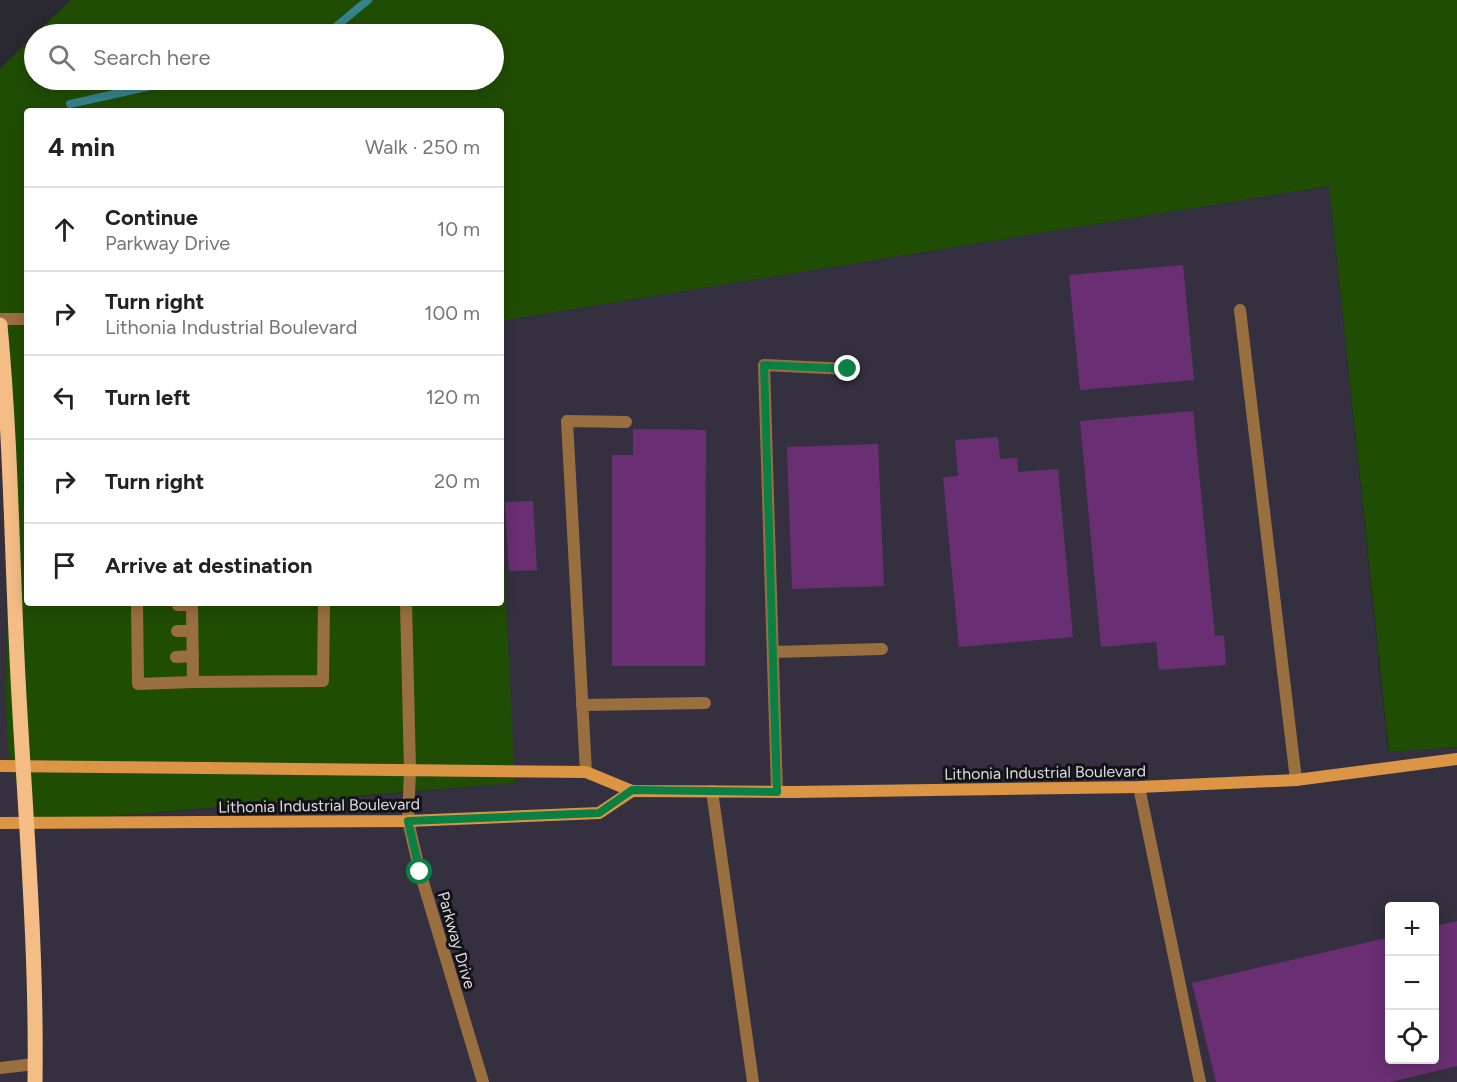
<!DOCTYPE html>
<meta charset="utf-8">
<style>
body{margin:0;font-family:Figtree,sans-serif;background:#f6f6f6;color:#222}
.controls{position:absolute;right:18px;bottom:18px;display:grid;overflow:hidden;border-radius:6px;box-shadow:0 3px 15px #0003}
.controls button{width:54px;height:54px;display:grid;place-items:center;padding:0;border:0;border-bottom:2px solid #e0e0e0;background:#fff;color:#222;font:30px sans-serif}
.stop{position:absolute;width:18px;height:18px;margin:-14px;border:4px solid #0b8043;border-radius:50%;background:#fff}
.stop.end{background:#0b8043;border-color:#fff;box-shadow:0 2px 6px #0008}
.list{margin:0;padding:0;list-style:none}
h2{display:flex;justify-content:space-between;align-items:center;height:78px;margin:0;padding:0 24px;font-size:26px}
h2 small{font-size:20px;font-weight:400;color:#767676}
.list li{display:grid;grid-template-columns:39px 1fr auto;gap:18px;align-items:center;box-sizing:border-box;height:84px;padding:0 24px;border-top:2px solid #e0e0e0}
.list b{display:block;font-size:22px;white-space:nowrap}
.list p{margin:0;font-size:20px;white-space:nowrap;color:#767676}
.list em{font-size:20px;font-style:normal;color:#767676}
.icon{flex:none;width:33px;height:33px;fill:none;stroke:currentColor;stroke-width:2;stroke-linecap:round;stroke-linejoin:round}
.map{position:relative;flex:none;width:1457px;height:1082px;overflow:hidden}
.search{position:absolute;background:#fff;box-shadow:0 3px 15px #0003;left:24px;top:24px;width:480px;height:66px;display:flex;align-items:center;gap:15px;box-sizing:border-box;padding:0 21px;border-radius:33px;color:#767676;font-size:22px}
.panel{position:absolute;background:#fff;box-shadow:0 3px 15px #0003;left:24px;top:108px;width:480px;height:498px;border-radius:6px}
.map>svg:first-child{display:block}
.built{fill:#34303f;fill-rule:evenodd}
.green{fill:#204d04}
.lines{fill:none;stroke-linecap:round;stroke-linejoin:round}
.stream{stroke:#36838c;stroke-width:8}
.building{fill:#6a2f73}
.service{stroke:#9a6f40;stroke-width:12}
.minor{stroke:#9a6f40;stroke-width:12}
.secondary{stroke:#db9545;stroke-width:12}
.primary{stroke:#f3bd85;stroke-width:15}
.route{stroke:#0b8043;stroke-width:8}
.labels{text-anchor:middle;stroke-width:6;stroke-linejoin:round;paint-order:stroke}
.street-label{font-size:16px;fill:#dddce2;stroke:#131216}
</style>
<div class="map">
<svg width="1457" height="1082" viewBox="0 0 1457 1082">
<rect width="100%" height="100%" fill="#2a2831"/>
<!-- built -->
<path class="built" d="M1329,186L1388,752L1457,747V1082H0V368L7,585L6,710L8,750L26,823L289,803L514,783L501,500V321ZM1390,906H1434V1060H1390Z"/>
<!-- green -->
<path class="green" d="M71,0H1457V747L1389,752L1329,186L501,321V111H27V603H501V500L515,783L26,823L8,750L6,710L7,585L0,368V69L34,35V80H494V34H35Z"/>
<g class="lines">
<!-- stream -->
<g class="stream">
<path d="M327,34L368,0"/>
<path d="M70,104L178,80"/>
</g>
</g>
<!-- building -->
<g class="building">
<path d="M1183,265L1194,380L1080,390L1069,275Z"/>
<path d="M1193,411L1215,636L1224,635L1226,665L1159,670L1156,642L1101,647L1080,421Z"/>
<path d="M633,429L706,430L705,666H612V455H633Z"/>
<path d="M998,437L1000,459L1017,458L1018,472L1058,469L1073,637L959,647L943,477L958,476L955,440Z"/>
<path d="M878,444L884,586L792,589L787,447Z"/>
<path d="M533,501L537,570L509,571L505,502Z"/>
<path d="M1457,921V1066L1390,1082H1216L1192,983L1390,937V1060H1434V926Z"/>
</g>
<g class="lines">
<!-- service -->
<g class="service">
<path d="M1240,310L1296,780"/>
<path d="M0,319H27"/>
<path d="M137,603L138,684L193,682"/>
<path d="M192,603L193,682L323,681L324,603"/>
<path d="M406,603L410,770"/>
<path d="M178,605H192"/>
<path d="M177,631H192"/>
<path d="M773,652L882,649"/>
<path d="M176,657L193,656"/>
<path d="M582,705L705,703"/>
<path d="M586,772L567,421L626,422"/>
<path d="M1139,787L1200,1082"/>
<path d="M712,791L753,1082"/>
<path d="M777,792L764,365L848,369"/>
<path d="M0,1068L35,1064"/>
</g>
<!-- minor -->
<path class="minor" d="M410,770L408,821L420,872L483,1082"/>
<!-- secondary -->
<g class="secondary">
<path d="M0,766L586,772L632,791L794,792L1139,787L1296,780L1457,759"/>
<path d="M0,823L408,821L599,813L632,791"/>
</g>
<!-- primary -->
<path class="primary" d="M0,325C11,442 12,560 18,678C25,813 37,947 35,1082"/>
</g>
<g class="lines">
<!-- route -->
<path class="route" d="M420,872L408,821L599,813L632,790L777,792L764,365L848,369"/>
</g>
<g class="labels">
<!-- street labels -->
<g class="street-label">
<text transform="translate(1045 772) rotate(-1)" y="6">Lithonia Industrial Boulevard</text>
<text transform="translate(319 805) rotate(-1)" y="6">Lithonia Industrial Boulevard</text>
<text transform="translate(457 940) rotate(74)" y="6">Parkway Drive</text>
</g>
</g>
</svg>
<div class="controls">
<button>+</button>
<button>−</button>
<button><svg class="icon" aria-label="locate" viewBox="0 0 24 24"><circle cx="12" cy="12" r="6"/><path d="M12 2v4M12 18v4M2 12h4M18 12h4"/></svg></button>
</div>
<div class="stop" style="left:420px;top:872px"></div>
<div class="stop end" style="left:848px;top:369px"></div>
<div class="search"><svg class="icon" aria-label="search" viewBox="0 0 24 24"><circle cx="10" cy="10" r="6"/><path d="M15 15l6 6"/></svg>Search here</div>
<section class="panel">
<h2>4 min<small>Walk · 250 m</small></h2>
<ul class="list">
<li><svg class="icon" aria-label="ahead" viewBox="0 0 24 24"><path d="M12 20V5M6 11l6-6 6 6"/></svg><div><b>Continue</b><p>Parkway Drive</p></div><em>10 m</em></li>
<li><svg class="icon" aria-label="right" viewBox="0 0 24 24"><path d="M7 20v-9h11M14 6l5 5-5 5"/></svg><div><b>Turn right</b><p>Lithonia Industrial Boulevard</p></div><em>100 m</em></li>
<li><svg class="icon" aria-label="left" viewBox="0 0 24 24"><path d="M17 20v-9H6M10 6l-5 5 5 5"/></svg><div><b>Turn left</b></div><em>120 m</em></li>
<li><svg class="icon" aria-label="right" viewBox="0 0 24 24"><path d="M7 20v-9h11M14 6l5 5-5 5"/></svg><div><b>Turn right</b></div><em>20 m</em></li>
<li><svg class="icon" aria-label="arrive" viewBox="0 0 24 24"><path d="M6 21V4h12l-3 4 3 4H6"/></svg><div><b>Arrive at destination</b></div></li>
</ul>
</section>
</div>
